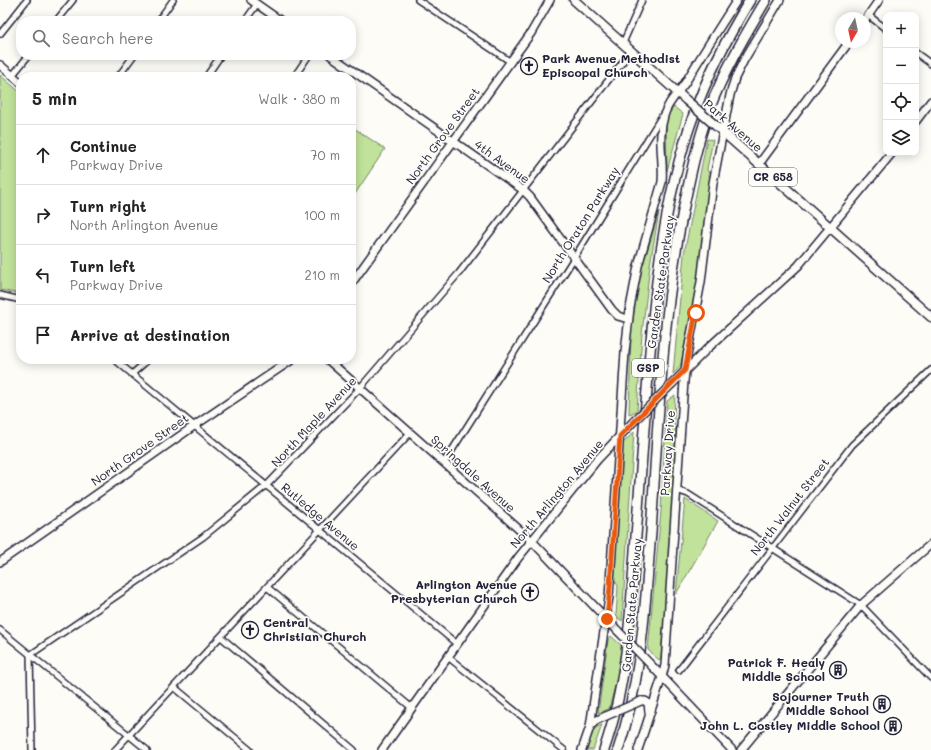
<!DOCTYPE html>
<meta charset="utf-8">
<style>
body{margin:0;font-family:Mali,sans-serif;background:#f2f2f2;color:#222}
.controls{position:absolute;right:12px;top:12px;display:grid;overflow:hidden;border-radius:8px;box-shadow:0 2px 10px #0003}
.controls button{width:36px;height:36px;display:grid;place-items:center;padding:0;border:0;border-bottom:1px solid #e0e0e0;background:#fff;color:#222;font:20px sans-serif}
.compass{position:absolute;left:835px;top:12px;width:36px;height:36px;border-radius:50%;background:#fff;box-shadow:0 2px 10px #0003;rotate:189deg}
.stop{position:absolute;width:12px;height:12px;margin:-9px;border:3px solid #ea580c;border-radius:50%;background:#fff}
.stop.end{background:#ea580c;border-color:#fff;box-shadow:0 1px 4px #0008}
.list{margin:0;padding:0;list-style:none}
h2{display:flex;justify-content:space-between;align-items:center;height:52px;margin:0;padding:0 16px;font-size:17px}
h2 small{font-size:13px;font-weight:400;color:#767676}
.list li{display:grid;grid-template-columns:26px 1fr auto;gap:12px;align-items:center;box-sizing:border-box;height:60px;padding:0 16px;border-top:1px solid #e0e0e0}
.list b{display:block;font-size:15px;white-space:nowrap}
.list p{margin:0;font-size:13px;white-space:nowrap;color:#767676}
.list em{font-size:13px;font-style:normal;color:#767676}
.icon{flex:none;width:22px;height:22px;fill:none;stroke:currentColor;stroke-width:2;stroke-linecap:round;stroke-linejoin:round}
.map{position:relative;flex:none;width:931px;height:750px;overflow:hidden}
.search{position:absolute;background:#fff;box-shadow:0 2px 10px #0003;left:16px;top:16px;width:340px;height:44px;display:flex;align-items:center;gap:10px;box-sizing:border-box;padding:0 14px;border-radius:16px;color:#767676;font-size:15px}
.panel{position:absolute;background:#fff;box-shadow:0 2px 10px #0003;left:16px;top:72px;width:340px;height:292px;border-radius:16px}
.map>svg:first-child{display:block}
.green{fill:#c1e29a;stroke:#72826a}
.lines{fill:none;stroke-linecap:round;stroke-linejoin:round}
.street-casing{stroke:#22223b;stroke-width:8}
.secondary-casing{stroke:#22223b;stroke-width:10}
.primary-casing{stroke:#22223b;stroke-width:11}
.highway-casing{stroke:#22223b;stroke-width:12}
.street{stroke:#fdfcf7;stroke-width:5}
.secondary{stroke:#fdfcf7;stroke-width:7}
.primary{stroke:#fdfcf7;stroke-width:8}
.highway{stroke:#fdfcf7;stroke-width:9}
.secondary-bridge-casing{stroke:#22223b;stroke-width:10;stroke-linecap:butt}
.primary-bridge-casing{stroke:#22223b;stroke-width:11;stroke-linecap:butt}
.secondary-bridge{stroke:#fdfcf7;stroke-width:7}
.primary-bridge{stroke:#fdfcf7;stroke-width:8}
.route{stroke:#ea580c;stroke-width:5}
.labels{text-anchor:middle;stroke-width:3.5;stroke-linejoin:round;paint-order:stroke}
.shield{fill:#fdfcf7;stroke:#646373;stroke-width:1}
.shield-label{font-size:11px;font-weight:bold;fill:#22223b}
.poi-label{font-size:12px;font-weight:bold;fill:#22223b;stroke:#fdfcf7;text-anchor:end}
.street-label{font-size:12px;fill:#22223b;stroke:#fdfcf7}
</style>
<div class="map">
<svg width="931" height="750" viewBox="0 0 931 750">
<rect width="100%" height="100%" fill="#fdfcf7"/>
<filter id="ink" filterUnits="userSpaceOnUse"><feTurbulence type="fractalNoise" baseFrequency=".025" numOctaves="2"/><feDisplacementMap in="SourceGraphic" scale="8" xChannelSelector="R" yChannelSelector="G"/><feConvolveMatrix kernelMatrix="1 2 1 2 8 2 1 2 1" color-interpolation-filters="sRGB"/></filter>
<g filter="url(#ink)">
<!-- green -->
<g class="green">
<path d="M0,75L21,93V294L0,290Z"/>
<path d="M674,107L683,114L667,171L666,116Z"/>
<path d="M351,126L385,149L351,200Z"/>
<path d="M707,139L713,140L707,169L710,178L695,297L680,367L673,374L684,254Z"/>
<path d="M659,212L650,265L642,334L637,411L629,414L631,332L639,278Z"/>
<path d="M675,395L674,421L676,432L670,540L661,657L659,660L648,650L661,511L667,401Z"/>
<path d="M634,432L622,621L616,616L618,586L614,579L622,444Z"/>
<path d="M685,499L718,521L676,594Z"/>
<path d="M611,636L622,646L616,682L609,709L598,713L608,640Z"/>
<path d="M602,725L593,750H586L594,728Z"/>
</g>
<g class="lines">
<!-- street casing -->
<g class="street-casing">
<g id="street">
<path d="M418,0L511,62"/>
<path d="M868,15L886,29"/>
<path d="M56,21L73,0"/>
<path d="M158,21L173,0"/>
<path d="M245,21L257,4"/>
<path d="M0,34L27,0"/>
<path d="M623,43L642,0"/>
<path d="M916,53L931,64"/>
<path d="M12,76L29,55"/>
<path d="M118,77L134,55"/>
<path d="M206,77L221,55"/>
<path d="M294,77L309,55"/>
<path d="M0,295L21,300"/>
<path d="M114,359L457,644"/>
<path d="M132,374L149,359"/>
<path d="M444,463L574,258L663,114"/>
<path d="M676,490L688,494L861,605L931,678"/>
<path d="M267,587L412,708"/>
<path d="M0,630L147,750"/>
<path d="M221,637L354,750"/>
<path d="M448,657L564,750"/>
<path d="M679,670L852,445L931,370"/>
<path d="M174,687L250,750"/>
<path d="M32,750L30,655L203,537L268,484L360,388L459,273L631,51"/>
<path d="M115,750L410,433"/>
</g>
</g>
<!-- secondary casing -->
<g class="secondary-casing">
<g id="secondary">
<path d="M251,0L281,21"/>
<path d="M865,20L879,0"/>
<path d="M330,55L523,190L530,197L612,310L618,316L628,319"/>
<path d="M0,65L21,83"/>
<path d="M916,121L931,101"/>
<path d="M759,164L849,42"/>
<path d="M351,284L531,33L550,0"/>
<path d="M327,359L532,541L618,631"/>
<path d="M672,384L707,349L798,266L892,153"/>
<path d="M0,562L194,426L293,359"/>
<path d="M651,665L732,750"/>
<path d="M641,701H645L648,703L649,712"/>
<path d="M590,727L595,721L606,716"/>
<path d="M382,750L518,558L597,460L634,421"/>
<path d="M582,750L590,727L609,597L625,352L630,308L638,266L662,182C664,160 657,138 664,116C667,103 678,93 685,83C702,55 719,28 737,0"/>
<path d="M638,750L662,677L665,665L684,381L687,356L701,282L713,183L730,95L735,78L744,60L780,0"/>
<path d="M741,750L861,605L931,544"/>
</g>
</g>
<!-- primary casing -->
<g class="primary-casing">
<g id="primary">
<path d="M574,0L686,100"/>
<path d="M716,126L931,317"/>
</g>
</g>
<!-- highway casing -->
<g class="highway-casing">
<g id="highway">
<path d="M604,750C628,681 631,608 636,536C640,487 643,438 647,389C654,297 662,202 694,114C708,74 728,36 750,0"/>
<path d="M618,750C642,679 645,606 651,532C658,425 662,317 683,211C690,177 697,143 709,110C724,71 745,35 766,0"/>
</g>
</g>
<!-- street -->
<use href="#street" class="street"/>
<!-- secondary -->
<use href="#secondary" class="secondary"/>
<!-- primary -->
<use href="#primary" class="primary"/>
<!-- highway -->
<use href="#highway" class="highway"/>
<!-- secondary-bridge casing -->
<g class="secondary-bridge-casing">
<g id="secondary-bridge">
<path d="M634,421L672,384"/>
<path d="M618,631L651,665"/>
<path d="M606,716L641,701"/>
</g>
</g>
<!-- primary-bridge casing -->
<g class="primary-bridge-casing">
<path id="primary-bridge" d="M686,100L716,126"/>
</g>
<!-- secondary-bridge -->
<use href="#secondary-bridge" class="secondary-bridge"/>
<!-- primary-bridge -->
<use href="#primary-bridge" class="primary-bridge"/>
</g>
</g>
<g class="lines" filter="url(#ink)">
<!-- route -->
<path class="route" d="M607,619L610,587L620,436L685,370L696,313"/>
</g>
<!-- icons -->
<defs>
<g id="church-ring" transform="scale(0.9)"><circle r="9.5" fill="#fdfcf7" stroke="#22223b" stroke-width="1.5"/><path d="M-1.2-6h2.4v3.5h3.3v2.4h-3.3V6h-2.4V-.1h-3.3v-2.4h3.3Z" fill="#22223b"/></g>
<g id="building-ring" transform="scale(0.9)"><circle r="9.5" fill="#fdfcf7" stroke="#22223b" stroke-width="1.5"/><path d="M-4-6H4V6H1V3H-1V6H-4ZM-2.5-4.3h1.7v1.8h-1.7ZM.8-4.3h1.7v1.8H.8ZM-2.5-1h1.7V.8h-1.7ZM.8-1h1.7V.8H.8Z" fill="#22223b"/></g>
</defs>
<g fill-rule="evenodd">
<use href="#church-ring" x="529" y="66"/>
<use href="#church-ring" x="530" y="592"/>
<use href="#church-ring" x="250" y="630"/>
<use href="#building-ring" x="838" y="670"/>
<use href="#building-ring" x="882" y="704"/>
<use href="#building-ring" x="893" y="726"/>
</g>
<g class="labels">
<!-- shield labels -->
<g class="shield">
<rect x="749" y="168" width="48" height="18" rx="3"/>
<rect x="632" y="359" width="32" height="18" rx="3"/>
</g>
<g class="shield-label">
<text x="773" y="181">CR 658</text>
<text x="648" y="372">GSP</text>
</g>
<!-- poi labels -->
<g class="poi-label">
<text x="542" y="63" text-anchor="start">Park Avenue Methodist<tspan x="542" dy="14">Episcopal Church</tspan></text>
<text x="517" y="589">Arlington Avenue<tspan x="517" dy="14">Presbyterian Church</tspan></text>
<text x="263" y="627" text-anchor="start">Central<tspan x="263" dy="14">Christian Church</tspan></text>
<text x="825" y="667">Patrick F. Healy<tspan x="825" dy="14">Middle School</tspan></text>
<text x="869" y="701">Sojourner Truth<tspan x="869" dy="14">Middle School</tspan></text>
<text x="880" y="730">John L. Costley Middle School</text>
</g>
<!-- street labels -->
<g class="street-label">
<text transform="translate(733 126) rotate(41)" y="4">Park Avenue</text>
<text transform="translate(443 136) rotate(-54)" y="4">North Grove Street</text>
<text transform="translate(502 162) rotate(36)" y="4">4th Avenue</text>
<text transform="translate(581 225) rotate(-58)" y="4">North Oraton Parkway</text>
<text transform="translate(661 282) rotate(-82)" y="4">Garden State Parkway</text>
<text transform="translate(314 422) rotate(-47)" y="4">North Maple Avenue</text>
<text transform="translate(140 450) rotate(-35)" y="4">North Grove Street</text>
<text transform="translate(668 453) rotate(-86)" y="4">Parkway Drive</text>
<text transform="translate(473 474) rotate(42)" y="4">Springdale Avenue</text>
<text transform="translate(557 494) rotate(-50)" y="4">North Arlington Avenue</text>
<text transform="translate(790 507) rotate(-52)" y="4">North Walnut Street</text>
<text transform="translate(320 517) rotate(40)" y="4">Rutledge Avenue</text>
<text transform="translate(632 605) rotate(-85)" y="4">Garden State Parkway</text>
</g>
</g>
</svg>
<div class="controls">
<button>+</button>
<button>−</button>
<button><svg class="icon" aria-label="locate" viewBox="0 0 24 24"><circle cx="12" cy="12" r="6"/><path d="M12 2v4M12 18v4M2 12h4M18 12h4"/></svg></button>
<button><svg class="icon" aria-label="layers" viewBox="0 0 24 24"><path d="M12 4l9 5-9 5-9-5zM3 14l9 5 9-5"/></svg></button>
</div>
<svg class="compass" viewBox="-18 -18 36 36"><path d="M0-13l5 13h-10z" fill="#e53935"/><path d="M0 13l5-13h-10z" fill="#767676"/></svg>
<div class="stop" style="left:696px;top:313px"></div>
<div class="stop end" style="left:607px;top:619px"></div>
<div class="search"><svg class="icon" aria-label="search" viewBox="0 0 24 24"><circle cx="10" cy="10" r="6"/><path d="M15 15l6 6"/></svg>Search here</div>
<section class="panel">
<h2>5 min<small>Walk · 380 m</small></h2>
<ul class="list">
<li><svg class="icon" aria-label="ahead" viewBox="0 0 24 24"><path d="M12 20V5M6 11l6-6 6 6"/></svg><div><b>Continue</b><p>Parkway Drive</p></div><em>70 m</em></li>
<li><svg class="icon" aria-label="right" viewBox="0 0 24 24"><path d="M7 20v-9h11M14 6l5 5-5 5"/></svg><div><b>Turn right</b><p>North Arlington Avenue</p></div><em>100 m</em></li>
<li><svg class="icon" aria-label="left" viewBox="0 0 24 24"><path d="M17 20v-9H6M10 6l-5 5 5 5"/></svg><div><b>Turn left</b><p>Parkway Drive</p></div><em>210 m</em></li>
<li><svg class="icon" aria-label="arrive" viewBox="0 0 24 24"><path d="M6 21V4h12l-3 4 3 4H6"/></svg><div><b>Arrive at destination</b></div></li>
</ul>
</section>
</div>
